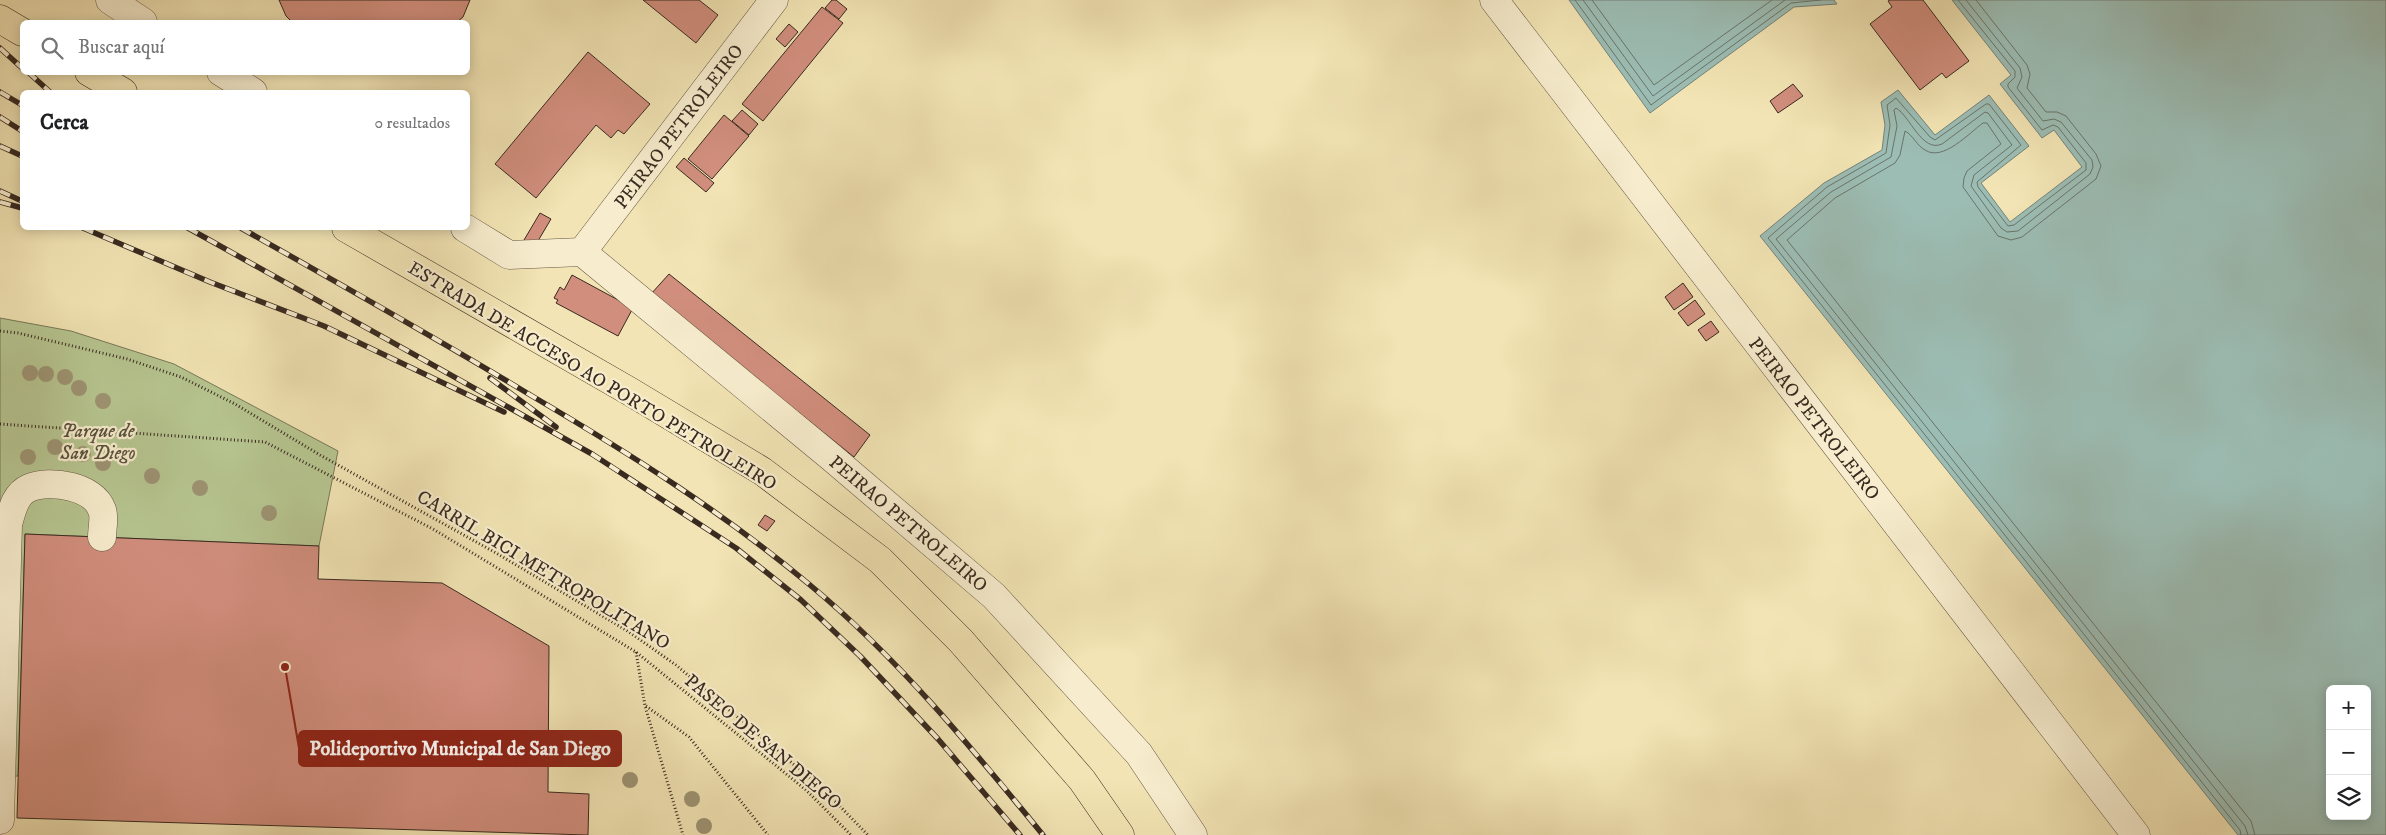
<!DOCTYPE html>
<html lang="es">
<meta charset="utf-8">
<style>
body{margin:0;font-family:"IM FELL DW Pica",serif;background:#f6f6f6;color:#202124}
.controls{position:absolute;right:15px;bottom:15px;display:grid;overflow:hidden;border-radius:8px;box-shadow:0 2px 12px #0003}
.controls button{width:45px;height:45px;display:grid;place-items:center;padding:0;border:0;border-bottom:1px solid #e0e0e0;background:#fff;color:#202124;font:25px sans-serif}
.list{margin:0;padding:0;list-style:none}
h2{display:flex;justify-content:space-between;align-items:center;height:65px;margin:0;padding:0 20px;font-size:21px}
h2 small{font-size:16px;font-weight:400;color:#757577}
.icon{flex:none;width:28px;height:28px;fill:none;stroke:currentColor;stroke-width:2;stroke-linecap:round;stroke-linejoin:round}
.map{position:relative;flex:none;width:2386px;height:835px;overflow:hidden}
.search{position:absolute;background:#fff;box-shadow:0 2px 12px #0003;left:20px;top:20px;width:450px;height:55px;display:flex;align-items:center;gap:12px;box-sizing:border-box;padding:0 18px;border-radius:8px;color:#757577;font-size:19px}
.panel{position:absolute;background:#fff;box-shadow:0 2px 12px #0003;left:20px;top:90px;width:450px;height:140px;border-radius:8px}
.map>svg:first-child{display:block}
.green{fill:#b6c590;stroke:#787858}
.water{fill:#9cbdb4;stroke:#748279;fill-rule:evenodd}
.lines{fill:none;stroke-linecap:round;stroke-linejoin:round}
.shore{stroke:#6a746a;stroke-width:1}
.building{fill:#d18e7d;stroke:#392a20}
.minor-casing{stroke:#675845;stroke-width:29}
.major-casing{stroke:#392a20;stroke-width:29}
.path{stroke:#392a20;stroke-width:3;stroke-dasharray:1 2.5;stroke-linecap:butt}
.minor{stroke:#f7edce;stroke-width:28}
.major{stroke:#f2e4b4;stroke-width:28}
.rail-casing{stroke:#392a20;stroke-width:5.5}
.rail{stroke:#f7edce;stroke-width:4;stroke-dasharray:11;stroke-linecap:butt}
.tree{fill:#9d9372}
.labels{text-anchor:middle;stroke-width:4.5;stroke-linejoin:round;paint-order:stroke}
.street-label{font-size:19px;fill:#392a20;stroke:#f7edce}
.park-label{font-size:19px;font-style:italic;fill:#58513c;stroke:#f7edce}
.leader{fill:none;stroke:#8f2418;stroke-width:2}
.callout-dot{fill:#8f2418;stroke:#f7edce;stroke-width:2}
.callout{fill:#8f2418;stroke:#8f2418;stroke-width:2}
.callout-label{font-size:20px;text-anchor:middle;font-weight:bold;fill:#fff}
</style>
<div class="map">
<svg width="2386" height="835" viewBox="0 0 2386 835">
<rect width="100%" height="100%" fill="#f2e4b4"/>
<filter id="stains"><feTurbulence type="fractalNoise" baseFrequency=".004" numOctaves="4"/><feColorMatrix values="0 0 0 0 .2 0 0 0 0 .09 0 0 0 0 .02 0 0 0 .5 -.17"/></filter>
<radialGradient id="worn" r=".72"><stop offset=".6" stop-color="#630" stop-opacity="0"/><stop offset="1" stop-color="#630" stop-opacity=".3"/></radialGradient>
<!-- green -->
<path class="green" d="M0,318L71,331L174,364L338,451L319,546L25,534L18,776L0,777Z"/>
<!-- water -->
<g class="water">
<path d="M1569,0H1834L1837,4L1794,7L1650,113Z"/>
<path d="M1952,0H2386V835H2238L1760,236L1824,183L1882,150L1885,125L1881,102L1898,90L1935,135L1989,95L2029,146L1981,183L2010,222L2082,167L2054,130L2042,138L2000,84L2011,75ZM2330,689H2367V816H2330Z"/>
</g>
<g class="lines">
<!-- shore -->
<g class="shore">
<path d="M1575,0L1651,105L1791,3L1821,0"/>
<path d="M1583,0L1653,96L1785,0"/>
<path d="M1592,0L1654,85L1772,0"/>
<path d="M1958,0L2015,71V77L2008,84V87L2042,130L2053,125L2058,127L2086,163V170L2014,225L2008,226L1978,187L1977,182L2021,145L1989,104H1986L1935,140L1930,137L1896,98L1887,105L1890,125L1886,153L1827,187L1768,238L2240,830L2241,835"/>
<path d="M1966,0L2020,68L2022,77L2017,88L2043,121L2054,119L2061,122L2092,160L2093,167L2090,174L2018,231L2007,232L2001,228L1971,186L1974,175L2012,145L1988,113L1985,112L1942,144C1922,153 1910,116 1896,108L1894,110L1897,126L1891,157L1831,192L1776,239L2245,826L2248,835"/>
<path d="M1976,0L2027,65L2030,74L2027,88L2046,112H2057L2066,116L2096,154L2101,166L2096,179L2022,237L2011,240L1998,236L1963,187L1964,178L1967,171L2001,144L1987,123H1983C1969,133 1943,162 1925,150C1917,146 1913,135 1905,131L1900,155L1895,163L1835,198L1787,240L2251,821L2255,835"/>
</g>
</g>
<!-- building -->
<g class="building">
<path d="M279,0H470L463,17L457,22H292L286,16Z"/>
<path d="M643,0H699L718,15L696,43Z"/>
<path d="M832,0H836L847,9L839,19L825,8Z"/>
<path d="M1890,0H1923L1969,61L1946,78L1942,73L1920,90L1870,24L1892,7L1888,1Z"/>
<path d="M822,7L843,23L763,121L742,104Z"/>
<path d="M789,24L798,32L785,47L776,39Z"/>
<path d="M588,52L650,104L624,134L618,130L611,138L596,125L536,198L495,164Z"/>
<path d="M1793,84L1803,96L1778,113L1770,101Z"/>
<path d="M742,110L758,124L749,135L732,121Z"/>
<path d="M724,115L749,136L712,179L688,159Z"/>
<path d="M684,158L714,183L706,192L676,167Z"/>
<path d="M540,213L551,219L535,246L524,240Z"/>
<path d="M669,274L870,435L854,457L651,294Z"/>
<path d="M572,275L633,308L618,336L556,303L558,300L554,298L560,287L564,290Z"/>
<path d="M1683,283L1693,297L1674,310L1665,297Z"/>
<path d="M1695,300L1705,314L1688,326L1678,313Z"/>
<path d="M1711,321L1719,332L1706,341L1698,330Z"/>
<path d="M765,515L775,521L767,531L758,525Z"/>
<path d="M25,534L319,546L318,579L442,583L549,646L548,792L589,794L588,835L17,818Z"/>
</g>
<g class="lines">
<!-- minor casing -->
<g class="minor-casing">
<g id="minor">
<path d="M110,0L143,22"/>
<path d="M1494,0L2136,835"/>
<path d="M221,72L253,92"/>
<path d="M465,228L509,255L582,252L831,457L994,596L1139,754L1193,835"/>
<path d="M582,252L774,0"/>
<path d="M0,820L8,524C12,511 15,494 29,488C50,479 94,486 102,510C105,517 102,529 102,537"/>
</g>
</g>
<!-- major casing -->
<g class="major-casing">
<g id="major">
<path d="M0,19L22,32"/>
<path d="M89,72L123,92"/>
<path d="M346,228L629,391L762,471L880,560L961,641L1082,780L1120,835"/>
</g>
</g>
<!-- path -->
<g class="path">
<path d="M0,331L18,333L127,359L181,377L235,404L320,455L496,553L626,630L676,665L825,791L868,835"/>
<path d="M0,424L265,442L433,529L636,652L806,790L851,835"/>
<path d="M636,652L645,706L683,835"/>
<path d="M646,706L689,737L768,835"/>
</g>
<!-- minor -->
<use href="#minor" class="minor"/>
<!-- major -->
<use href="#major" class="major"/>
<!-- rail casing -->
<g class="rail-casing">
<g id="rail">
<path d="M0,48L22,68"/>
<path d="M28,72L50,92"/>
<path d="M0,92L22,105"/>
<path d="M0,117L22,131"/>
<path d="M0,146L22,156"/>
<path d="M0,191L22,201"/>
<path d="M0,202L22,208"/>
<path d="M83,228L210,282L324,326L504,412"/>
<path d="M188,228L592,454L736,548L801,600L860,656L938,739L1020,835"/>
<path d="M241,228C338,283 436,338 532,396C629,453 724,513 810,585C898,658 971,747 1043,835"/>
<path d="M490,378L556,427"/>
</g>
</g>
<!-- rail -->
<use href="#rail" class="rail"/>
</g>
<!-- trees -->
<g class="tree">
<circle cx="30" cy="373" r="8"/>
<circle cx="46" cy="374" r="8"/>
<circle cx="65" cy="377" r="8"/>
<circle cx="79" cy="388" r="8"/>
<circle cx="103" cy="401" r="8"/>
<circle cx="55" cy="447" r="8"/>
<circle cx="83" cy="454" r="8"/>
<circle cx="28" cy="457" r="8"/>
<circle cx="103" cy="463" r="8"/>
<circle cx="152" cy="476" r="8"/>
<circle cx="200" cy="488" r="8"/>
<circle cx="269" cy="513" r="8"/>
<circle cx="630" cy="780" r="8"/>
<circle cx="692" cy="799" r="8"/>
<circle cx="704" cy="826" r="8"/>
</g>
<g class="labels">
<!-- street labels -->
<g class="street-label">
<text transform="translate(678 126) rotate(-53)" y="7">PEIRAO PETROLEIRO</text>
<text transform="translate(593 375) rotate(31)" y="7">ESTRADA DE ACCESO AO PORTO PETROLEIRO</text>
<text transform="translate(1815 418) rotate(52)" y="7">PEIRAO PETROLEIRO</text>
<text transform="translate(909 523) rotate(40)" y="7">PEIRAO PETROLEIRO</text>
<text transform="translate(544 569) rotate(31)" y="7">CARRIL BICI METROPOLITANO</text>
<text transform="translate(764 741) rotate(40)" y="7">PASEO DE SAN DIEGO</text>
</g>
<!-- park labels -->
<g class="park-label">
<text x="98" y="437">Parque de<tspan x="98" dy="22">San Diego</tspan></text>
</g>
</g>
<!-- callouts -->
<path class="leader" d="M285 667L299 748"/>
<circle class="callout-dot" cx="285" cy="667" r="5"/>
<rect class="callout" x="299" y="731" width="322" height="35" rx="5"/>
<g class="callout-label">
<text x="460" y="755">Polideportivo Municipal de San Diego</text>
</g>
<rect width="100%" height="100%" filter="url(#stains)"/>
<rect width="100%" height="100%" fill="url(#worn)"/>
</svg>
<div class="controls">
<button>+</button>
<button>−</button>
<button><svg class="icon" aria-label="layers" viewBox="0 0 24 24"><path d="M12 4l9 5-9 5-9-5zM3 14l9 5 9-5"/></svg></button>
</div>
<div class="search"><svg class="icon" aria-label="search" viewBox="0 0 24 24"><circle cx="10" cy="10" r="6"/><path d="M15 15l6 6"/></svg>Buscar aquí</div>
<section class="panel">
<h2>Cerca<small>0 resultados</small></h2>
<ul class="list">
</ul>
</section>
</div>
